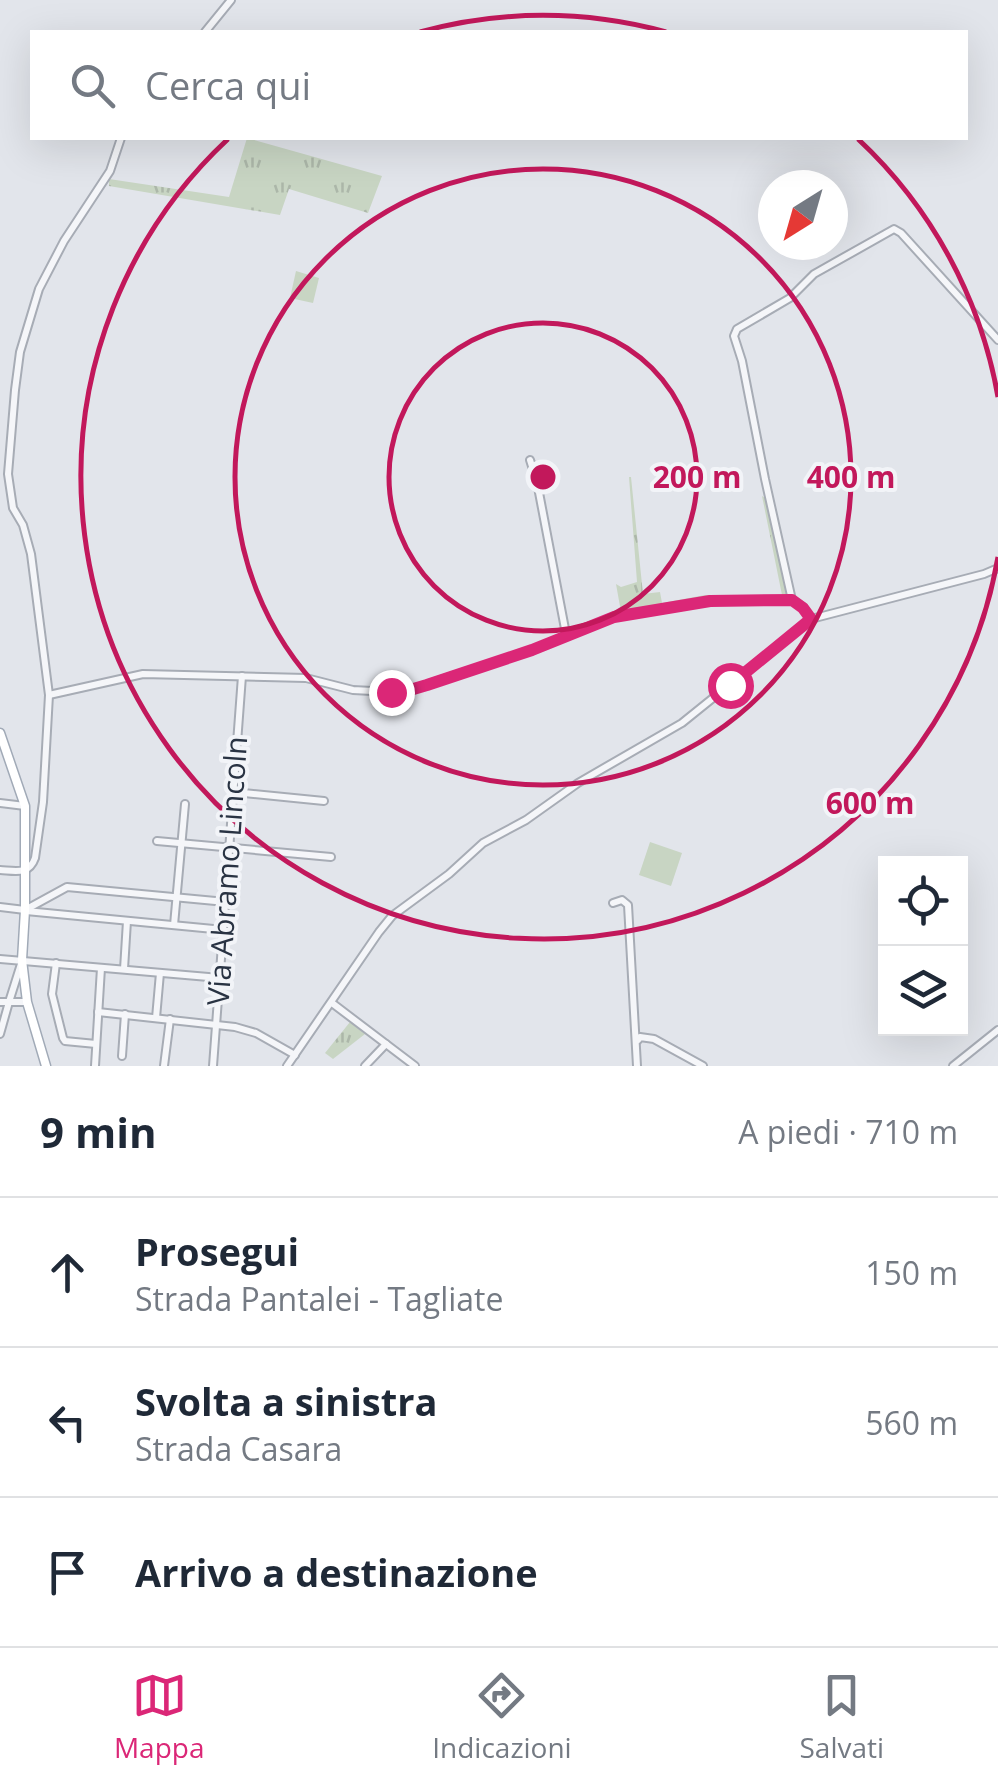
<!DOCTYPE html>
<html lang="it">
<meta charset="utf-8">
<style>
body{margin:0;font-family:"Open Sans",sans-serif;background:#f2f2f3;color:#1f2937}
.controls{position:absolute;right:30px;bottom:30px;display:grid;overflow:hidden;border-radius:0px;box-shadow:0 10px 40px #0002}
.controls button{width:90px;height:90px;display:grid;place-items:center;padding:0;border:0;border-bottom:2px solid #e0e1e3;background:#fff;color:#1f2937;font:50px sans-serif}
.compass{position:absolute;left:758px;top:170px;width:90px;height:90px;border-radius:50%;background:#fff;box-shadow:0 10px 40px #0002;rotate:217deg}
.stop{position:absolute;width:30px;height:30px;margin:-22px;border:8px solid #db2777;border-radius:50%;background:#fff}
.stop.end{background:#db2777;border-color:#fff;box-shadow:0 2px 10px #0008}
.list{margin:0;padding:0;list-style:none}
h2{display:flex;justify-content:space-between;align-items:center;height:130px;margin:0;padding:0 40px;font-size:42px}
h2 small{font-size:32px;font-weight:400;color:#747a83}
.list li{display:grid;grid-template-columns:65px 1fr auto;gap:30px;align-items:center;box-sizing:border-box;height:150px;padding:0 40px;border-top:2px solid #e0e1e3}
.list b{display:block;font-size:38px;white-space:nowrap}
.list p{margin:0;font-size:32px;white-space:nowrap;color:#747a83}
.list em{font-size:32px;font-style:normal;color:#747a83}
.icon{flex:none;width:55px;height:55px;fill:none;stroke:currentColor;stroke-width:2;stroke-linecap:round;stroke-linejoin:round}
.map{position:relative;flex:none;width:998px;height:1066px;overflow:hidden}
.search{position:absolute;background:#fff;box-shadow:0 10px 40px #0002;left:30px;right:30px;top:30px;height:110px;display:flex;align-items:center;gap:25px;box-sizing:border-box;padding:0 35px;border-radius:0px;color:#747a83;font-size:38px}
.sheet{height:580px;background:#fff}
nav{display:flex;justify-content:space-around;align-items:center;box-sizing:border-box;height:140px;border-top:2px solid #e0e1e3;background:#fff;font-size:28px;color:#747a83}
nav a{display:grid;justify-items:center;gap:5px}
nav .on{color:#db2777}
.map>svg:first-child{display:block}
.grass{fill:url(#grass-tufts)}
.pitch{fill:#c8d5c3}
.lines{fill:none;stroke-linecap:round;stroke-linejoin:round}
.minor-casing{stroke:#a7acb5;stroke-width:10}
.major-casing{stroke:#a1aab7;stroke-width:11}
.minor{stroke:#f5f6f9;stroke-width:6}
.major{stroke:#fff;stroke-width:8}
.route{stroke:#db2777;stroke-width:12}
.ring{fill:none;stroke:#c2185b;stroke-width:5}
.labels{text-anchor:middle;stroke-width:8;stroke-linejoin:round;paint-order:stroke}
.street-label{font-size:30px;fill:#293343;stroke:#f2f4f8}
.centre{fill:#c2185b;stroke:#f2f4f8;stroke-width:5}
.ring-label{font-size:30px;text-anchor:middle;font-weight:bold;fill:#c2185b;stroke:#f2f4f8;stroke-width:8;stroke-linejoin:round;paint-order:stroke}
</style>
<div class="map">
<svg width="998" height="1066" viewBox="0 0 998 1066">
<defs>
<pattern id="grass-tufts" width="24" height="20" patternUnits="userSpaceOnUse" patternTransform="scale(2.5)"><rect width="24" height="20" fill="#c8d5c3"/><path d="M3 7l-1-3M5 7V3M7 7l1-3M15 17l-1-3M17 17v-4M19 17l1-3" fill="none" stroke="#acb7a9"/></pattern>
</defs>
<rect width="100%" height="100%" fill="#e2e5eb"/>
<!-- grass -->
<g class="grass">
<path d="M247,138L382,176L368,213L289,189L280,215L109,186V179L229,197Z"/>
<path d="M296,271L319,278L313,303L290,298Z"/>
<path d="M629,477H631L643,594L660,592L662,603L705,595H782L762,496L768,500L788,597L786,600L709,599L656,608L649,606L647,609L621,612L616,584L621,587L637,582Z"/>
<path d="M350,1022L365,1034L333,1059L325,1053Z"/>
</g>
<!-- pitch -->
<path class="pitch" d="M650,842L682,853L671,886L639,875Z"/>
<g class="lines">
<!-- minor casing -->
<g class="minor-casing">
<g id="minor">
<path d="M205,32L231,0"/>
<path d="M530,460L537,482L566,634"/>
<path d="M792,600L765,479L742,361L734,336L737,329L790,298L814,274L894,229L901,233L998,340"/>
<path d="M49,695L143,674L306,678L353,690L391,692L410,690L532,650L614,617L710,601L792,600L803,607L811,619"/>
<path d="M234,792L324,801"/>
<path d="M0,803L25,806"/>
<path d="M157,841L331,857"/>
<path d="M0,870C16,871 29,875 35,858L43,802L49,695L31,554L23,525L13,508L8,474L15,390L20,352L39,289L64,241L110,171L121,138"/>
<path d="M613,903L622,900L628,905L637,1066"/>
<path d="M0,907L25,910L67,887L226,902"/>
<path d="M26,911L224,930"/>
<path d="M174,925L185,804"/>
<path d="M0,959L220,978"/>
<path d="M56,963L52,994L63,1038L65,1041L96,1044"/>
<path d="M124,969L127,921"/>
<path d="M0,1002H9L21,964"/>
<path d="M332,1003L415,1066"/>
<path d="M98,1012L235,1027L256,1033L295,1055"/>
<path d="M156,1018L160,973"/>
<path d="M0,1034L9,1002H27"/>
<path d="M638,1040L640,1037L654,1039L703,1066"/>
<path d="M122,1056L125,1014"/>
<path d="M95,1066L101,968"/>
<path d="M164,1066L170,1019"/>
<path d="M213,1066L242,676"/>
<path d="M287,1066L379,932L392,916L449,874L483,843L526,820L578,783L682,723L811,619L984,574L998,568"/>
<path d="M365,1066L386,1044"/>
<path d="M953,1066L998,1030"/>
</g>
</g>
<!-- major casing -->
<g class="major-casing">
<path id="major" d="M0,733L25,806V910L22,960L27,1002L46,1066"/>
</g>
<!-- minor -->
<use href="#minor" class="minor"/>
<!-- major -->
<use href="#major" class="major"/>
</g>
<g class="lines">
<!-- route -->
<path class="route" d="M391,692L410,690L427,685L532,650L614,617L710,601L792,600L803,608L811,619L730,685"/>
</g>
<!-- distance rings -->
<g class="ring">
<circle cx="543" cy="477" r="154"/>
<circle cx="543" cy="477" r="308"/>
<path d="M998 557A462 462 0 1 1 228 139M420 32A462 462 0 0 1 666 32M858 139A462 462 0 0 1 998 397"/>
</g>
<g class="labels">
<!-- street labels -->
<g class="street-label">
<text transform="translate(228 871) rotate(-86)" y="10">Via Abramo Lincoln</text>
</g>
</g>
<circle cx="543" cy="477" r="15" class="centre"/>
<g class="ring-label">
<text x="697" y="488">200 m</text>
<text x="851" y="488">400 m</text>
<text x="870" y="814">600 m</text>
</g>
</svg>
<div class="controls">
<button><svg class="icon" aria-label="locate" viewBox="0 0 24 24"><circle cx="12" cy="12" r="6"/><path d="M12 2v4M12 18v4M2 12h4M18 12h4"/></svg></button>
<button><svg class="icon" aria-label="layers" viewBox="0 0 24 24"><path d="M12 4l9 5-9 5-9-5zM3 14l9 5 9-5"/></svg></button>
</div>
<svg class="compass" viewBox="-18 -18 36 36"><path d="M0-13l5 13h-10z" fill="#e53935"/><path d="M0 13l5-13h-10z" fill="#747a83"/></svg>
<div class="stop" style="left:730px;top:685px"></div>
<div class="stop end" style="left:391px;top:692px"></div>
<div class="search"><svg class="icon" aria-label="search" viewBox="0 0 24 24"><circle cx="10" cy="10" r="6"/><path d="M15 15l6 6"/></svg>Cerca qui</div>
</div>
<section class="sheet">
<h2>9 min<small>A piedi · 710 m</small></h2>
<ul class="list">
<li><svg class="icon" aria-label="ahead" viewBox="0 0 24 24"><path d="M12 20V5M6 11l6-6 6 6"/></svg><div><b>Prosegui</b><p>Strada Pantalei - Tagliate</p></div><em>150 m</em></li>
<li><svg class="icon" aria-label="left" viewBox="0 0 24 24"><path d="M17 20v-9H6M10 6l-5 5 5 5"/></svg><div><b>Svolta a sinistra</b><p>Strada Casara</p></div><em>560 m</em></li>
<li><svg class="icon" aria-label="arrive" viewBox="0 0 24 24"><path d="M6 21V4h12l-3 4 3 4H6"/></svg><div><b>Arrivo a destinazione</b></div></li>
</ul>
</section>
<nav>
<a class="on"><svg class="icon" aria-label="map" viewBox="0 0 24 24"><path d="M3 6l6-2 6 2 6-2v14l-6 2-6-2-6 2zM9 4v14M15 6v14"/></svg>Mappa</a>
<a><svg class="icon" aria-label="directions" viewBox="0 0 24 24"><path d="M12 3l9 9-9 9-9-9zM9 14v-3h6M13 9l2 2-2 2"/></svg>Indicazioni</a>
<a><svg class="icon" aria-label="saved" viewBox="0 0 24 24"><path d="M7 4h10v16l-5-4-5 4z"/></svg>Salvati</a>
</nav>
